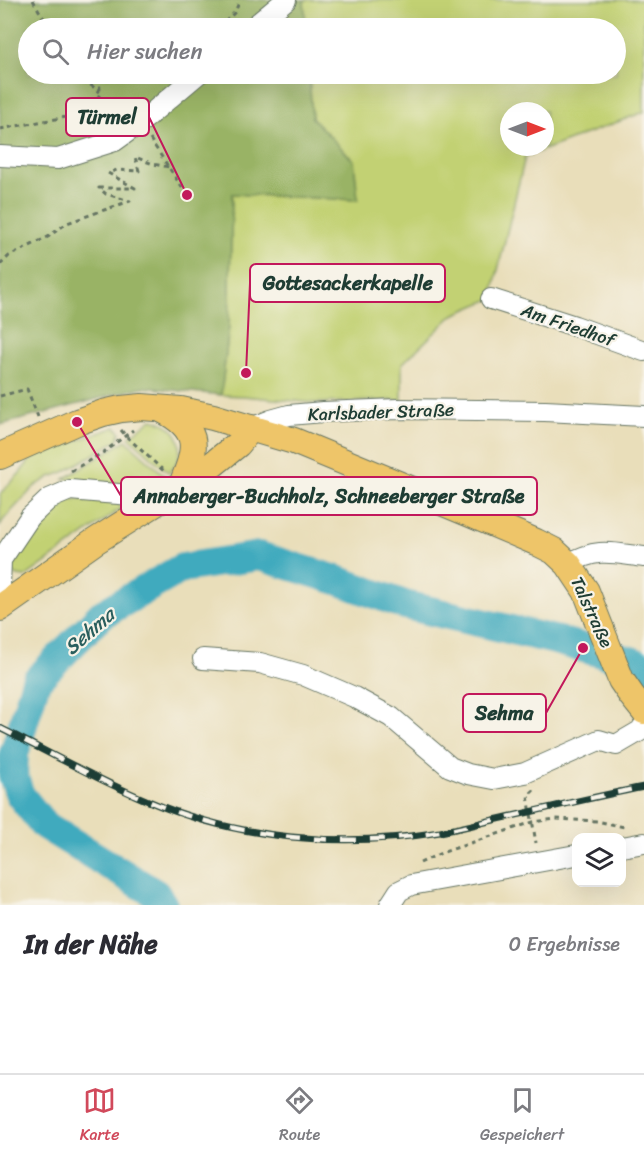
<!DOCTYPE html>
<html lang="de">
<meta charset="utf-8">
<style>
body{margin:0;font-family:Sriracha,sans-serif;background:#f7f7f7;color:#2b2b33}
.controls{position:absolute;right:18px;bottom:18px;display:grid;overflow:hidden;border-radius:12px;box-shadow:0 6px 24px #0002}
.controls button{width:54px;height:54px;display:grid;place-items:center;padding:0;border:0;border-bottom:2px solid #e1e1e2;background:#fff;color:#2b2b33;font:30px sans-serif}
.compass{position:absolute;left:500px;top:102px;width:54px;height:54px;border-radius:50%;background:#fff;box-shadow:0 6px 24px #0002;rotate:90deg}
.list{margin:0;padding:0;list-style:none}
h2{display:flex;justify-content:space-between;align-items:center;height:78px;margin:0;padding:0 24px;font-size:26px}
h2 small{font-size:20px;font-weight:400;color:#7c7c81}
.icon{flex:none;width:33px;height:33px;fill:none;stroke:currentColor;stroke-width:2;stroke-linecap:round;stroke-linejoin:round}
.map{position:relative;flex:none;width:644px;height:905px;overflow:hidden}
.search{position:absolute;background:#fff;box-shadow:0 6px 24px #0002;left:18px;right:18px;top:18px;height:66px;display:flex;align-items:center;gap:15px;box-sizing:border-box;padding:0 21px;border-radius:33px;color:#7c7c81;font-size:22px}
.sheet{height:168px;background:#fff}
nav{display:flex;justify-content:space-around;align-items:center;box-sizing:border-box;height:84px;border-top:2px solid #e1e1e2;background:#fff;font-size:16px;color:#7c7c81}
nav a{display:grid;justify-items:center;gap:3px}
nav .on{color:#d1495b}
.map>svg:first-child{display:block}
.green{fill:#c2d173;stroke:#708754;stroke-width:1.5;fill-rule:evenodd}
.forest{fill:#99b365;stroke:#5c784c;stroke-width:1.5}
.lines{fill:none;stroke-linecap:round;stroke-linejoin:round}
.river{stroke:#3faabe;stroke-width:30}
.minor-casing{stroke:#667563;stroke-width:22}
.major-casing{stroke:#667563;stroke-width:28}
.path{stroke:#667563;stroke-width:3;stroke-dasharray:4.5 4.5;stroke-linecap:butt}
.minor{stroke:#fff;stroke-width:20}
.major{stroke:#eec569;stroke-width:26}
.rail-casing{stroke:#1f3d34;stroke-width:7}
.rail{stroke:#f7f3e8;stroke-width:4.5;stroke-dasharray:14;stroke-linecap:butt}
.labels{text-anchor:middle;stroke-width:4.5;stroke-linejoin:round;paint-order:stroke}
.street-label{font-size:18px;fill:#1f3d34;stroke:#f7f3e8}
.water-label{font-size:20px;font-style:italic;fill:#295e5d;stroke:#f7f3e8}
.leader{fill:none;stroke:#c2185b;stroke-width:2}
.callout-dot{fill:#c2185b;stroke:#f7f3e8;stroke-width:2}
.callout{fill:#f7f3e8;stroke:#c2185b;stroke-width:2}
.callout-label{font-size:20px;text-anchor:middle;font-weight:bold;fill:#1f3d34}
</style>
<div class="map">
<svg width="644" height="905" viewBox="0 0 644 905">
<rect width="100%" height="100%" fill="#f7f3e8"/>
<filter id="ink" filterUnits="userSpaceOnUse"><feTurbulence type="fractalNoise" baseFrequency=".0167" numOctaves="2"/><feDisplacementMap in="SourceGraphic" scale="12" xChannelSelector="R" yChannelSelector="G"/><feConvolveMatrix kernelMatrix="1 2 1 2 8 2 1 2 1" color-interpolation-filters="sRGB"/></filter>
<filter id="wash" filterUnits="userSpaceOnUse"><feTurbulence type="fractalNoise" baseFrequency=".008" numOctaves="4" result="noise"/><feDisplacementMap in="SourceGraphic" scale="24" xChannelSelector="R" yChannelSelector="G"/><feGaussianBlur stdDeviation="1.35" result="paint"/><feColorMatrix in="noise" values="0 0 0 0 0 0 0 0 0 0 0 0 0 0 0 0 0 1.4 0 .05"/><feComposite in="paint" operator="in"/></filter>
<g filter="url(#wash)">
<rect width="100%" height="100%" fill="#e9deba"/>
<!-- green -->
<g class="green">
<path d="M306,0H644V112L525,157L491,299L453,315L402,364V400L316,403L243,396L221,395L229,326L232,194L358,200L354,161L312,118L309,74H616V28H306L304,1ZM509,111H545V147H509Z"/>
<path d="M152,419C181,427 189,449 169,473L129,437Z"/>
<path d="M116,427L120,432L118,440L64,472L50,477L35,486L4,519L0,526V494L20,473L33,456Z"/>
<path d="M126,440L165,476C156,483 149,485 137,486L64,479Z"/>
<path d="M67,499L118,501L121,505L120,509L25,577L18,576L12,573L10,568V559L35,523L57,503Z"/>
</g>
<!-- forest -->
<path class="forest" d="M0,0H306L304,1L306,28H28V74H309L312,118L354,161L358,200L232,194L229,326L221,395L142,387L0,425Z"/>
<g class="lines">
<!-- river -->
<path class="river" d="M163,905L156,894L44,825L20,795L13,775L14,754L36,681L101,615L182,568L259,556L337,580L405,605L555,640L634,662L644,667"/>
</g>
</g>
<g filter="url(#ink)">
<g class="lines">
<!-- minor casing -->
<g class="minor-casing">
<g id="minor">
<path d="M252,28L286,0"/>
<path d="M0,156L58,159L115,141L140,123L198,74"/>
<path d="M491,299L575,326L644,351"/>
<path d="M251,428L271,420L289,415L323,412L398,409L545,411L644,416"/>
<path d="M568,564C598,547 612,553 644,557"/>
<path d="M0,587L1,560L30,517L49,499L70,490L105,493L133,495L139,498L149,507"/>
<path d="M203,659L260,663L303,675L354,697L391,717L450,767L468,774L494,779L525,773L599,740L616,745L640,731L644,725"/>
<path d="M622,847L644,843"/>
<path d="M390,905L399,891L411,885L576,855"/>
</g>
</g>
<!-- major casing -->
<g class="major-casing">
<g id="major">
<path d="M163,410C203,431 196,450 181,487"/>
<path d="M0,456L77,422L103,413L121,409L142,407L181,410L213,417L294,441L468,513L536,542L554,551L568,564L586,591L621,680L632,696L644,711"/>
<path d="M0,608L94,542L181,487L212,465L238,444L251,428"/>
</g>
</g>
<!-- path -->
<g class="path">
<path d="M33,0L49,28"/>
<path d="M200,28L221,26L235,12L240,0"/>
<path d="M76,74L100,92"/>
<path d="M93,116L100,92L99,74"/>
<path d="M0,129L72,116H93L114,119"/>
<path d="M150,139L187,195"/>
<path d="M0,265L9,256L48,237L67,223L130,201L106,194L99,188H135L108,173L117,170L139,171L135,157L153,164L169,167"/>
<path d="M0,396L27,389L38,417"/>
<path d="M121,430L126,436L166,473"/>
<path d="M71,471L104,452L133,430"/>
<path d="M534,790L528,796L536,843"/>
<path d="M420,863L441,853L533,822L555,819L597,821L624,827"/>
</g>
<!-- minor -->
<use href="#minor" class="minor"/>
<!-- major -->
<use href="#major" class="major"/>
<!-- rail casing -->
<g class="rail-casing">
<path id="rail" d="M0,728C48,752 96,779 146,800C239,840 342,848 440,832C456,829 473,825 489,821C541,810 592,797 644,787"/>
</g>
<!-- rail -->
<use href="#rail" class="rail"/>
</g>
</g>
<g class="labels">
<!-- street labels -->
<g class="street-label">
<text transform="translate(568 325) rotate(19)" y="6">Am Friedhof</text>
<text transform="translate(381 412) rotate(-2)" y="6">Karlsbader Straße</text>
<text transform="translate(592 612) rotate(65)" y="6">Talstraße</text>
</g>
<!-- water labels -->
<g class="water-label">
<text transform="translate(89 631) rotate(-41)" y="7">Sehma</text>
</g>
</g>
<!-- callouts -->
<path class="leader" d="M187 195L149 117M246 373L250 283M77 422L121 496M583 648L546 713"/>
<g class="callout-dot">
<circle cx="187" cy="195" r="6"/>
<circle cx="246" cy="373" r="6"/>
<circle cx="77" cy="422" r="6"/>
<circle cx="583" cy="648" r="6"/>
</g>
<g class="callout">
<rect x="66" y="98" width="83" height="38" rx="6"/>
<rect x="250" y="264" width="195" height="38" rx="6"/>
<rect x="121" y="477" width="416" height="38" rx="6"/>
<rect x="463" y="694" width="83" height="38" rx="6"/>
</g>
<g class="callout-label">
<text x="107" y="124">Türmel</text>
<text x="348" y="290">Gottesackerkapelle</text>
<text x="329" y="503">Annaberger-Buchholz, Schneeberger Straße</text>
<text x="504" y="720">Sehma</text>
</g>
</svg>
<div class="controls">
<button><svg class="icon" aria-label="layers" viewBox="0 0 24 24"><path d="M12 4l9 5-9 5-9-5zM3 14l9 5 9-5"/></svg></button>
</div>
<svg class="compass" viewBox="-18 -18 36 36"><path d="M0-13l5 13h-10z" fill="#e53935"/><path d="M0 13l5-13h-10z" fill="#7c7c81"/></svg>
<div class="search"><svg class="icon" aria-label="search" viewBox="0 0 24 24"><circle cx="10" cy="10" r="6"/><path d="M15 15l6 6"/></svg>Hier suchen</div>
</div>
<section class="sheet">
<h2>In der Nähe<small>0 Ergebnisse</small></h2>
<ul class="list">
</ul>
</section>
<nav>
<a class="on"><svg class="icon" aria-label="map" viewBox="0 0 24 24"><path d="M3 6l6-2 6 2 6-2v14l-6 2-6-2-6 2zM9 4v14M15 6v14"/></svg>Karte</a>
<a><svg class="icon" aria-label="directions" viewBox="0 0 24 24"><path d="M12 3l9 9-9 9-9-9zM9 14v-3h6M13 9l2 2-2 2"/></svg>Route</a>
<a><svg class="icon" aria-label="saved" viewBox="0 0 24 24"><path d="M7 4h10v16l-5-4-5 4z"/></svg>Gespeichert</a>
</nav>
